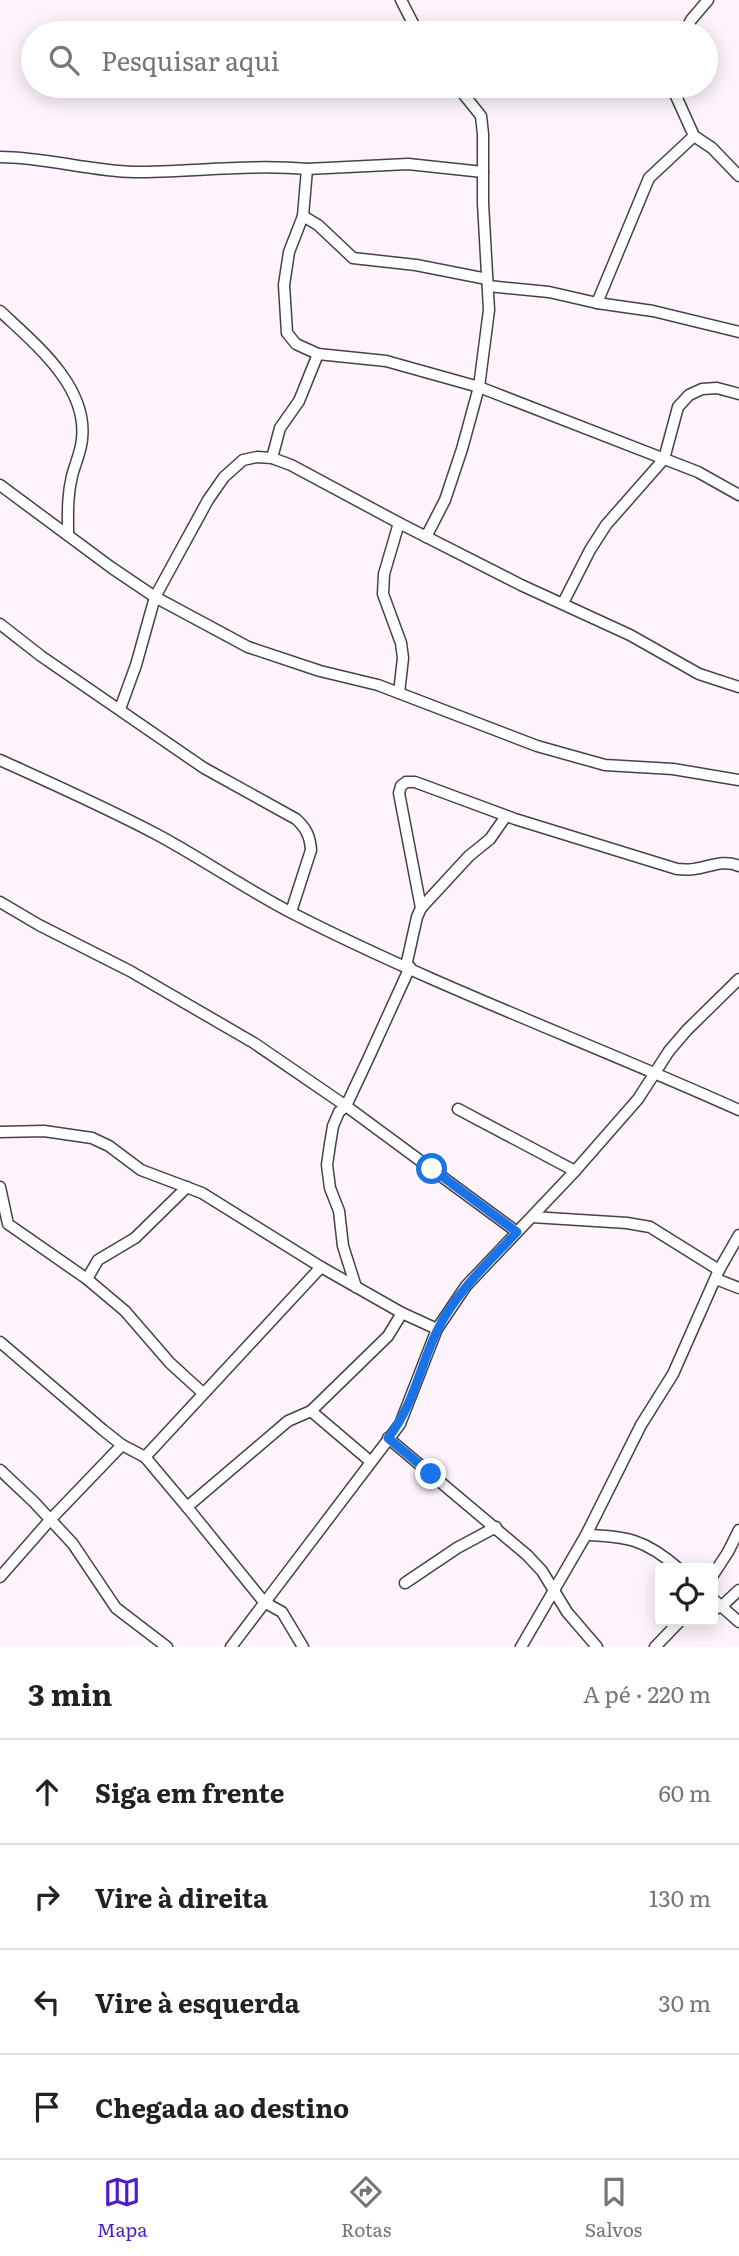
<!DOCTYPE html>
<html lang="pt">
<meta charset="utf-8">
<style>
body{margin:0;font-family:Literata,serif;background:#f6f6f6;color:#222}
.controls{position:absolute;right:21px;bottom:21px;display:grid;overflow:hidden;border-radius:7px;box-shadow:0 4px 18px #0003}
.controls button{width:63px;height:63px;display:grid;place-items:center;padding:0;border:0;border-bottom:2px solid #e0e0e0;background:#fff;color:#222;font:35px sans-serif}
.stop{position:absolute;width:21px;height:21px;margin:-16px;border:5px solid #1a73e8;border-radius:50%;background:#fff}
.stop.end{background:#1a73e8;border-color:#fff;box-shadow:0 2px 7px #0008}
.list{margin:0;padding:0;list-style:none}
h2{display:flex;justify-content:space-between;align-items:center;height:91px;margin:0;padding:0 28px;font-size:30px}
h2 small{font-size:23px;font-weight:400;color:#767676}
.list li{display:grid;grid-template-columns:46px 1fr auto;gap:21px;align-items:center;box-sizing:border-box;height:105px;padding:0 28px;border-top:2px solid #e0e0e0}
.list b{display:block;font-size:26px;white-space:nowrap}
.list em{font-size:23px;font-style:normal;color:#767676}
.icon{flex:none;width:38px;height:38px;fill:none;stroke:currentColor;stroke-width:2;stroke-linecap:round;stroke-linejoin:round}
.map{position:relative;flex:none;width:739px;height:1647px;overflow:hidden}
.search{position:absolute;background:#fff;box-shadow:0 4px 18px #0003;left:21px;right:21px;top:21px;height:77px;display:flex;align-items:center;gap:18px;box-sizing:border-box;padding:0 24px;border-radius:38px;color:#767676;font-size:26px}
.sheet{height:511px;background:#fff}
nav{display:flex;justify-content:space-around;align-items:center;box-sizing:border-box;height:98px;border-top:2px solid #e0e0e0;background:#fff;font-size:19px;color:#767676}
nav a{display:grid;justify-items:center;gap:4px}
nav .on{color:#501bce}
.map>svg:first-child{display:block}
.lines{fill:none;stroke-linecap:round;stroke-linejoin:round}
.street-casing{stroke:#444;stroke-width:13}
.street{stroke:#fff;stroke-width:10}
.route{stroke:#1a73e8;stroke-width:9}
</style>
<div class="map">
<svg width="739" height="1647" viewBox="0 0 739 1647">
<rect width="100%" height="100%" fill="#fff4fd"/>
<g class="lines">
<!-- street casing -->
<g class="street-casing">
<g id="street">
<path d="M401,0L418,33"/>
<path d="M684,33L691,20L708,0"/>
<path d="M673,86L676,96L694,136L712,148L739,176"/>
<path d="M0,157C45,157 89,171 134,172C192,172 249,164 307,169L303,216L289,252L284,285L287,333L296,344L318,354L386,361L479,387L698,472L739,495"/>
<path d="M307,169L408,164L483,172"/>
<path d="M303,216L318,225L353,258L416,265L487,279"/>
<path d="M488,286L549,292L597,303L653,311L739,332"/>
<path d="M597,303L649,178L694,136"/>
<path d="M0,311C35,344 88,386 82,439C81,452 75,464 72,476C67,496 68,515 68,535"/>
<path d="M272,458L280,428L299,401L318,354"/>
<path d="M0,485L112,568L155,597L248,647L320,671L378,685L537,746L605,765L673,769L739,780"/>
<path d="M426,537L445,500L462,449L479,387L489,310L483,203V134L481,116L457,86"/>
<path d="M563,603L590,550L606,525L664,459L678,407L689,395L702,389L717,388L739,394"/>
<path d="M0,624L41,656L204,768L296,819C306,828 310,836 311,850L291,912"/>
<path d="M399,693L403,658L401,643L383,594L384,574L399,523"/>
<path d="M120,709L136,665L155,597L208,500L224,477L243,460L257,457L272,458L291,465L399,523L521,585L630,635L699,674L739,687"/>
<path d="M0,760C53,784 107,808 158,835C204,860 246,889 292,913C437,987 590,1043 739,1110"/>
<path d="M0,902L39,925L130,971L254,1043L346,1106L517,1232"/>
<path d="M421,908L399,793L401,786L406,782H415L515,819L677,869C682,869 689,870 694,869C710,867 723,859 739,866"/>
<path d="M406,966L417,917L421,908L469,856L490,839L506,816"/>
<path d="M458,1109L575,1171"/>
<path d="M0,1132L44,1131L92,1138L109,1146L141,1170L202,1193L321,1267L402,1313L437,1329"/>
<path d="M0,1187L8,1224L87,1279L125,1311L170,1363L203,1393"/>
<path d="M532,1217L627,1223L650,1227L719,1270"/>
<path d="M87,1279L98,1260L135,1238L187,1187"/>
<path d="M716,1279L739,1288"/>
<path d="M356,1287L343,1246L339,1211L330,1188L327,1165L330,1144L333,1126L339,1112L346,1106L369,1057L410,967"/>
<path d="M0,1342L103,1430L122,1445L145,1457L187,1507L288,1421L311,1411L371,1462"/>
<path d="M311,1411L388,1336L402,1313"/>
<path d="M388,1438L527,1555L542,1571L567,1612L597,1647"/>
<path d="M145,1457L321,1267"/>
<path d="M0,1470L34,1502L73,1544L116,1608L167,1647"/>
<path d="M187,1507L264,1602L282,1612L303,1647"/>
<path d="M586,1535C627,1536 646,1540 678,1568"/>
<path d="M713,1575L728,1552L739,1530"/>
<path d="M0,1577L50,1520L122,1445"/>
<path d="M405,1583L457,1548L496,1527"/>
<path d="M713,1599L739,1622"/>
<path d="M713,1610L722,1606L739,1590"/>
<path d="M231,1647L400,1424L437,1329L466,1286L575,1171L638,1099L669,1051L687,1030L739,979"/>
<path d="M521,1647L586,1535L641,1425L673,1374L719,1270L739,1235"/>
<path d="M655,1647L680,1621"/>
</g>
</g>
<!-- street -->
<use href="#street" class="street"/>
</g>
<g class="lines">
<!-- route -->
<path class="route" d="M431,1474L388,1438C414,1405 420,1365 438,1329C457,1291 489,1262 517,1232L432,1169"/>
</g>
</svg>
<div class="controls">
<button><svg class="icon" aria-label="locate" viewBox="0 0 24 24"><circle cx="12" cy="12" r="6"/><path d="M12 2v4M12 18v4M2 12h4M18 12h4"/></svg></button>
</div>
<div class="stop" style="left:432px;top:1169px"></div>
<div class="stop end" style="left:431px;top:1474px"></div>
<div class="search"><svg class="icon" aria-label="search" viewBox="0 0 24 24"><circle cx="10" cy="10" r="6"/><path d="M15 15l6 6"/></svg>Pesquisar aqui</div>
</div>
<section class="sheet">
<h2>3 min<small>A pé · 220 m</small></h2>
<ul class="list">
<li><svg class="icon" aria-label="ahead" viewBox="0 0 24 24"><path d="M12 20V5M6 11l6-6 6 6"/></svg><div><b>Siga em frente</b></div><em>60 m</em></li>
<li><svg class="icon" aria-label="right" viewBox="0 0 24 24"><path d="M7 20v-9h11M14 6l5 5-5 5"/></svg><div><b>Vire à direita</b></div><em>130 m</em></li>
<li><svg class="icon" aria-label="left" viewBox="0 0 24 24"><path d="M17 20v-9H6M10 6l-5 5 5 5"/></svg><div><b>Vire à esquerda</b></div><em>30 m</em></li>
<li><svg class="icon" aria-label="arrive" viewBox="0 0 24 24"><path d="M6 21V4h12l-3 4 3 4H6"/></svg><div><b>Chegada ao destino</b></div></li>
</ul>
</section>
<nav>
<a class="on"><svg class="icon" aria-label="map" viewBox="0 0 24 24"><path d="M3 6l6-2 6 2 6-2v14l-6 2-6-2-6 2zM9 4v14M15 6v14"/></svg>Mapa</a>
<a><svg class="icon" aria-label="directions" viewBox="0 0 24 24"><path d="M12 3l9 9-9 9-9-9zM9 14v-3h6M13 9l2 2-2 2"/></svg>Rotas</a>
<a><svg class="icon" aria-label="saved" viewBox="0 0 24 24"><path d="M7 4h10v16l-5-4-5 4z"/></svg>Salvos</a>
</nav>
